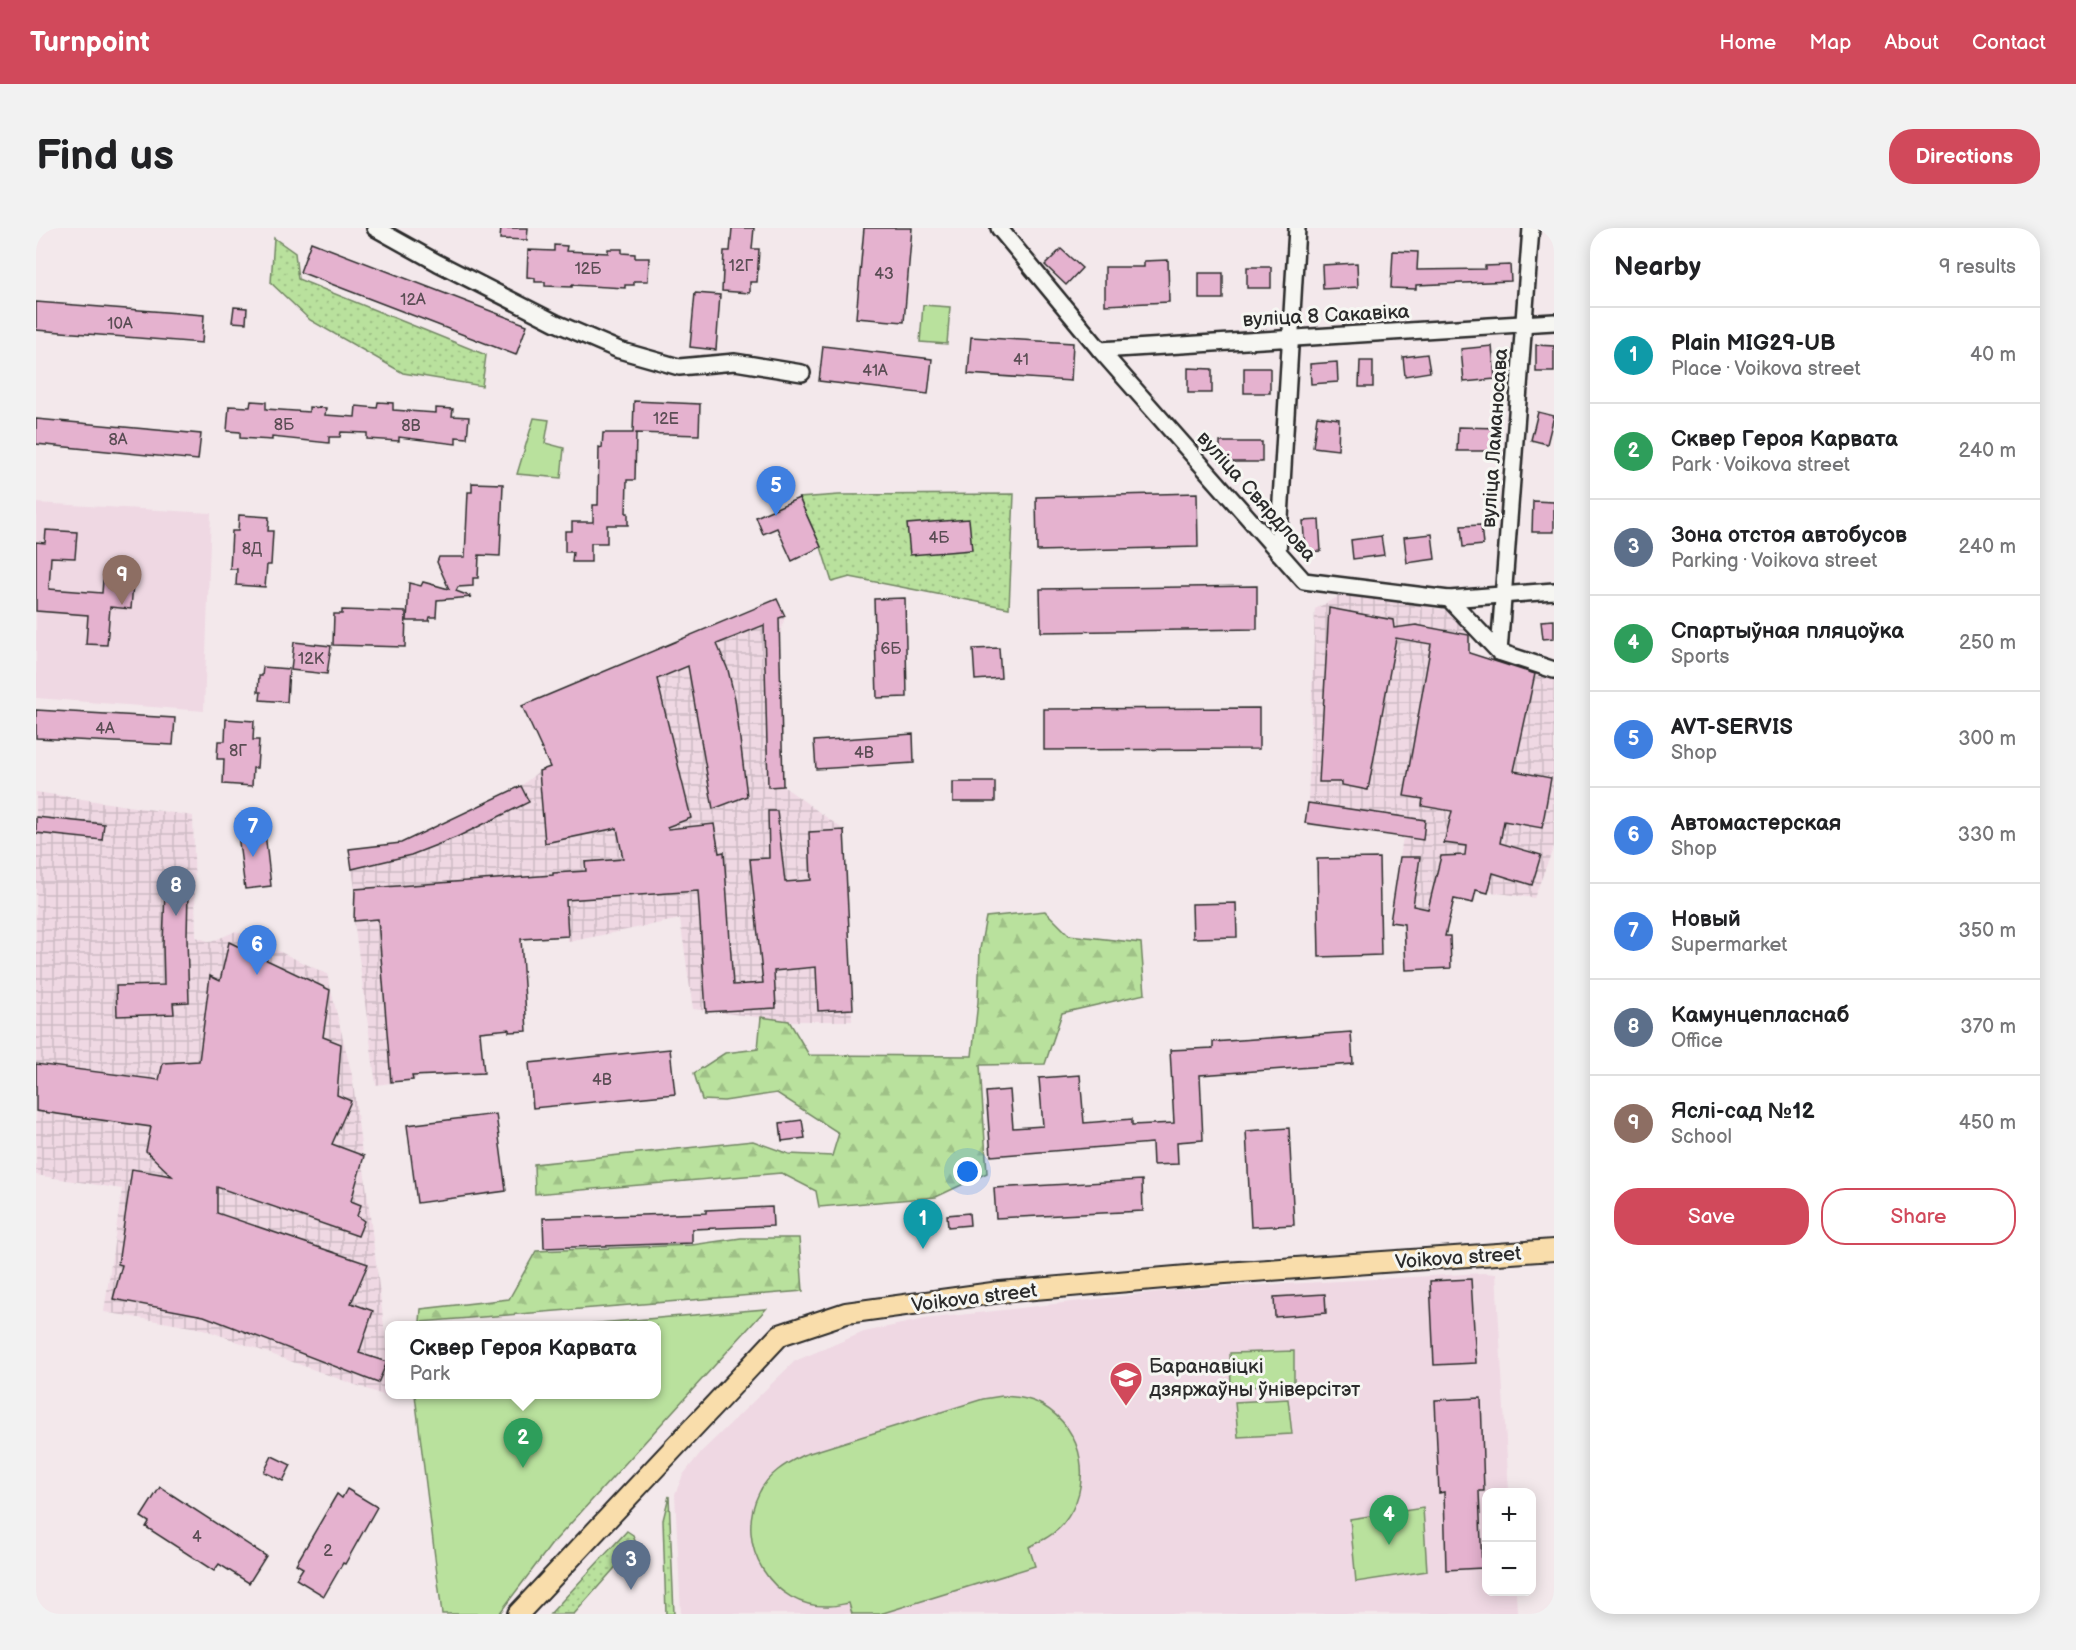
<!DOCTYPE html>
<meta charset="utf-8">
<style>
body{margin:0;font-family:"Balsamiq Sans",sans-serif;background:#f2f2f2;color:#202124}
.controls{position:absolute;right:18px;bottom:18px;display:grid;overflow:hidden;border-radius:12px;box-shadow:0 3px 15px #0003}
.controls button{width:54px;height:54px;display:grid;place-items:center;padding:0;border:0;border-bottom:2px solid #e0e0e0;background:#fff;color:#202124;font:30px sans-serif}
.you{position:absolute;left:932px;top:944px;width:21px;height:21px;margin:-15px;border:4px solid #fff;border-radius:50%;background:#1a73e8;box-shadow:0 0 0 9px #1a73e833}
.badge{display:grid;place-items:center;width:39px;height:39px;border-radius:50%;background:#d1495b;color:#fff;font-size:20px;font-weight:700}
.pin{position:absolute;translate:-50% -50px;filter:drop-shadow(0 2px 3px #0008)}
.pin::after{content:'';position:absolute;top:32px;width:21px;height:18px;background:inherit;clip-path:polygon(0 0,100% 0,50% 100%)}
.popup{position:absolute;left:349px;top:1093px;width:276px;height:78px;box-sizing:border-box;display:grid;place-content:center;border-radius:12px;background:#fff;filter:drop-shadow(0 2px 4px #0005);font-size:20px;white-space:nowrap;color:#757577}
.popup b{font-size:22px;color:#202124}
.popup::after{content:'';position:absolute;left:50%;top:100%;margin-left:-12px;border:12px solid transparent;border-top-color:#fff}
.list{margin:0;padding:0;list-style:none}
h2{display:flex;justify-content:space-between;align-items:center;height:78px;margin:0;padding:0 24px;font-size:26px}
h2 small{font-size:20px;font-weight:400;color:#757577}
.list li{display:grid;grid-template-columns:39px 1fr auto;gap:18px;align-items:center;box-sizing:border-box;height:96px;padding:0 24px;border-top:2px solid #e0e0e0}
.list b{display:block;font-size:22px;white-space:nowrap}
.list p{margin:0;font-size:20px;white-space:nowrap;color:#757577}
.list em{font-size:20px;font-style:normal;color:#757577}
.actions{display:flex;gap:12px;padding:18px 24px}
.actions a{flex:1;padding:14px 0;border:2px solid #d1495b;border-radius:24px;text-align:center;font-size:21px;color:#d1495b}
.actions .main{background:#d1495b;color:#fff}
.map{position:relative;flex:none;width:1518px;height:1386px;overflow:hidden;border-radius:24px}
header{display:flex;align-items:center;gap:36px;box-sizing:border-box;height:84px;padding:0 30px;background:#d1495b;color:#fff}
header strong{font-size:28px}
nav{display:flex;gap:33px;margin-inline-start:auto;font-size:21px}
.intro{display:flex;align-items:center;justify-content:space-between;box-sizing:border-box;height:144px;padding:0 36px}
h1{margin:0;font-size:42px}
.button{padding:15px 27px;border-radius:24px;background:#d1495b;color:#fff;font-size:21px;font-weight:700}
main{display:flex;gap:36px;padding:0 36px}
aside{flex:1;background:#fff;border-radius:24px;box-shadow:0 3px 15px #0003}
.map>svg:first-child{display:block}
.built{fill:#efd8e3}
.industrial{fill:url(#industrial-grid)}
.grass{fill:url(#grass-dots);stroke:#728664;stroke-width:1.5}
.forest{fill:url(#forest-firs);stroke:#728664;stroke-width:1.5}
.park{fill:#b9e19d;stroke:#728664;stroke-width:1.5}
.building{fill:#e5b2cf;stroke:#2b2b2b;stroke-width:1.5}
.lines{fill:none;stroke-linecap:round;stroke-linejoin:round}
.minor-casing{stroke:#2b2b2b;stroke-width:20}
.major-casing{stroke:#2b2b2b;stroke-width:24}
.minor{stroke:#f6f6f2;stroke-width:15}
.major{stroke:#f9ddab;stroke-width:20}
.labels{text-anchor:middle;stroke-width:6;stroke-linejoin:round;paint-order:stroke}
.number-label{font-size:16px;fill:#5a4d54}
.street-label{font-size:20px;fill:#2b2b2b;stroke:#f6f6f2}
.poi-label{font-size:20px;fill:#2b2b2b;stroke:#f6f6f2;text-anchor:start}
</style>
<header>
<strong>Turnpoint</strong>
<nav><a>Home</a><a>Map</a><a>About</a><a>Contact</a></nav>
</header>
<div class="intro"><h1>Find us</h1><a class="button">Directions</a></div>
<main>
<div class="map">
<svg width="1518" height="1386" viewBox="0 0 1518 1386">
<defs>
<pattern id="industrial-grid" width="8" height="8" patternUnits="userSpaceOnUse" patternTransform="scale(1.5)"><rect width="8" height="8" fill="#efd8e3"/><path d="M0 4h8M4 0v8" fill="none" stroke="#cdbac3"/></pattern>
<pattern id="grass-dots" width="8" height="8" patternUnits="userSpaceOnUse" patternTransform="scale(1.5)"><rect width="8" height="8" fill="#b9e19d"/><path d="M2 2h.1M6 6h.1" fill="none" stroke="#9fc187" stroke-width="1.8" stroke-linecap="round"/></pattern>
<pattern id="forest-firs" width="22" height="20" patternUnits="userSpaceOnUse" patternTransform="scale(1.5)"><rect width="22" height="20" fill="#b9e19d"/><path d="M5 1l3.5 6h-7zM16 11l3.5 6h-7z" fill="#9fc187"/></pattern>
</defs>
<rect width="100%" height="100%" fill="#f3e8eb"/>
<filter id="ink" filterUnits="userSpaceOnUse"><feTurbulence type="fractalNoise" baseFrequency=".0167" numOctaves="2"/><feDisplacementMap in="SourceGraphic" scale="12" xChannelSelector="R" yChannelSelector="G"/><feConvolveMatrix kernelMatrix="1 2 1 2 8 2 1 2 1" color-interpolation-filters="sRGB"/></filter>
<g filter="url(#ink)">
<!-- built -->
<g class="built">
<path d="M0,275L175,285L168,483L0,470Z"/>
<path d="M1447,1045L1460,1046L1473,1264H1450V1364H1480L1481,1386H645L639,1266L647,1247L665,1224L759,1133L828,1104L889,1091L1139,1062Z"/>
</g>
<!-- industrial -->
<g class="industrial">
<path d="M1311,364L1415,383L1434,407L1433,425L1499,442L1518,452V618L1498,670L1441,662L1437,675L1418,671L1374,697L1354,694L1367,609L1269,595L1272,575L1279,381Z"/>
<path d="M741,371L749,388L744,408L747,558L808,602L816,793H753L657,781L644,691L532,714V708L485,711L491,803L444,804L448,845L386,848L377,852L340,857L318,693L319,661L313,621L365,615L485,558L503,543L514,539L486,478Z"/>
<path d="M0,564L157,588L160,709L175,714L200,703L291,746L316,847L353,1137L354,1166L357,1167L358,1171L167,1101L68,1084L86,961L0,947Z"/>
</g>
<!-- grass -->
<g class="grass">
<path d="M238,10L259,25L262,51L450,127L446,158L367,145L274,92L235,55Z"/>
<path d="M978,266L973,380L814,349L796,354L785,319L763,270L803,267Z"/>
<path d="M633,1268L638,1386H630L627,1292Z"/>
<path d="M591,1303L597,1307L600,1316L538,1386H514Z"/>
</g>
<!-- forest -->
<g class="forest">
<path d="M1009,683L1033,707L1105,715L1109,766L1026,785L1009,836L944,837L951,945L900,969L783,979L780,963L745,945L499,966L498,936L717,913L753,926L796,928L803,905L741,865L688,873L666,872L658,845L689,825L722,821L725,789L753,793L773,827L936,828L942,774L944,721L950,689Z"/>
<path d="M705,1010H763L767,1063L384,1094L385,1081L473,1071L500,1023L656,1017Z"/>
</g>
<!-- park -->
<g class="park">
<path d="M887,77L914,79L911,116L884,114Z"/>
<path d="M498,190L513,192L509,215L528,220L525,250L481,246Z"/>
<path d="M730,1081L515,1317L463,1386H406L379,1167L620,1166V1098L539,1097Z"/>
<path d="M1258,1123V1158L1195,1159L1194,1125Z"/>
<path d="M966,1168C980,1169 994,1170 1006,1177C1049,1202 1058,1258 1027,1296C1018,1307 1005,1313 993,1319L999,1338L844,1386H816L813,1375C807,1376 800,1378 794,1378C736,1381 697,1316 723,1265C732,1246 749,1236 767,1227L947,1171Z"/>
<path d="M1252,1171L1256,1206L1202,1209L1199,1174Z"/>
<path d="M1387,1280L1391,1343L1320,1354L1314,1291Z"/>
</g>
<!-- building -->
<g class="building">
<path d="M465,0H492L491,12L464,11Z"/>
<path d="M696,0H718L716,21H723L721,54H714V65L686,63L688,23H694Z"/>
<path d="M828,0H876L868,94L820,90Z"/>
<path d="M275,14L491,97L480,127L264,44Z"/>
<path d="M518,17L531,18L530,23L572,25V21H586V25L599,26V30H613L612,53H598V57H589V60L536,57V59L509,58V54H499V50L491,49L492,22L518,23Z"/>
<path d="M1025,21L1046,40L1030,57L1009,37Z"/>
<path d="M1357,23L1382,24L1381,42L1449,41V38L1474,37L1475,53L1380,57V61L1355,60Z"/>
<path d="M1132,32L1133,74L1069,77V39H1108V33Z"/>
<path d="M1321,35L1322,59L1287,61L1286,37Z"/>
<rect x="1211" y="39" width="24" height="21"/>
<rect x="1163" y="45" width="24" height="26"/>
<path d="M659,65L684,67L680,122L654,119Z"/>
<path d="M0,74L168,87L166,115L0,102Z"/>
<path d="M198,79L211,80L210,95L196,94Z"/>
<path d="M935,109L1037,115L1035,153L932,146Z"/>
<path d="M1500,117L1518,118V144H1500Z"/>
<path d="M787,118L896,131L892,166L783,153Z"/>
<path d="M1456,118L1459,151L1428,154L1425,121Z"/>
<path d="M1391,126L1394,144L1369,148L1367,129Z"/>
<path d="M1324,133H1337V159H1323Z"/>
<path d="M1301,134L1302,154L1275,156L1274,136Z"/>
<path d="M1152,140L1176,141V165H1152Z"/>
<rect x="1208" y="140" width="26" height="25"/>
<path d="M215,173L230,174V181L273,184V179L290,180L289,187L319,189L320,178L341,180L342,174L357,175V182L400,185V180L417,181L416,188L433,189L431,210L420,209V216L363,209V213L331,211V205L305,204L304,209H293V215L236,209V212L204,210V204L191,203L193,178L214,179Z"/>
<path d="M598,173L664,176L663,207L600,205L599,252H591L590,285H592V297H571V315H555V334H536L537,324H529V303H536V294H557V277H562L563,219L566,220L567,205H597Z"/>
<path d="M1502,184L1518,188L1511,216L1495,212Z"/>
<path d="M1281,188L1303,191L1302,222L1277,219Z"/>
<path d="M0,191L165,206L162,232L0,216Z"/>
<path d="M1422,199L1463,200L1462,223H1421Z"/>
<rect x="1184" y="214" width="42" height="20"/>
<path d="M436,255L467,256L464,328L443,327L442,350H437V358L422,359L420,363L436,369L401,372L400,389H394L393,393H371L373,355L385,358L387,354L413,361L401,334L403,329H429L432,264H436Z"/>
<path d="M1161,265L1162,319L1001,323L1000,269Z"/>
<path d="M763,270L785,319L756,333L741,300L727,306L720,289Z"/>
<path d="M1497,273L1518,274V304H1496Z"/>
<path d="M203,287L233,289L232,303H237L235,337H231L229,359L200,357L201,341H194L196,303H202Z"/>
<path d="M933,291L936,322L874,327L871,296Z"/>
<path d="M1283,292L1285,323L1269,324L1267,293Z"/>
<path d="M1445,297L1447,317L1427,319L1425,298Z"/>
<path d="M10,302L41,304L39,330L15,329L13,361L66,365L67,352L97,355L95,381L74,379L71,417L50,416L52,387L0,383V314L9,315Z"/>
<path d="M1396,306L1399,331L1371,335L1368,309Z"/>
<path d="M1345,308L1348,327L1317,331L1315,312Z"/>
<path d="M1221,358V401L1005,404L1004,361Z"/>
<path d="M869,370L871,469L841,470L838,371Z"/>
<path d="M741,371L749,388L743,390L747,558L732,559L728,397L681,416L692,442L699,471L711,568L677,581L652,438L621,451L655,590L631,599L632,601L678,596L683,625L688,624L697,757L727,755L714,631L733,630L732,583H741L749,654L775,652L773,604L808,602L817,781L782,783L780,739L738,743L740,780L670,784L662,663L530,672L532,708L485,711L491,803L473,804V801L444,804L448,845L376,848L377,852L355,854L342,691L318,693L319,661L517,647V645L550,643L549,634L587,631L581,600L509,615L503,543L514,539L486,478Z"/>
<path d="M1293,380L1357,392L1358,400L1380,397L1433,407V425L1499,446L1478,543L1515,550L1506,600L1468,593L1464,615L1505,627L1496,657L1457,645L1452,665L1440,662L1437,675L1418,671L1409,708H1414L1415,740L1370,742L1368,696L1354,694L1364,629H1384L1377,678L1392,681L1405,628L1429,627L1430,618L1408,615L1416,583L1386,578L1387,571L1368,568L1395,416L1360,410L1332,562L1306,557V554H1283Z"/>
<path d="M306,382L370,384L369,419L297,417L298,386H306Z"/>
<path d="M1518,392V410L1507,411L1505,393Z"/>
<path d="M258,414L295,418L291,446L255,442Z"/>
<path d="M963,420L965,450L939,452L937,421Z"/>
<path d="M227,439L253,441L251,474L224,472L225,464H222L223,448H226Z"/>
<path d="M1223,480V521L1008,522V481Z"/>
<path d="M0,482L139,490L137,517L0,510Z"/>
<path d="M190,491L218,493L217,512H223L221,540H217L216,558L187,556L188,531H181L182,513H189Z"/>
<path d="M877,506L878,535L780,541L778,513Z"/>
<rect x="917" y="554" width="42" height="20"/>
<path d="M485,558L493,574L421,609L375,627L316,641L313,621L365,615Z"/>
<path d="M1272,575L1389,592L1387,612L1269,595Z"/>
<path d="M227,587L235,658L209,661L200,591Z"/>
<path d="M0,589L68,596L66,612L0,605Z"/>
<path d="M1343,630L1345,727L1283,729L1281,631Z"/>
<path d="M129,662H152L151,710L153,774L137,775L138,786L81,788L80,758L128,757L127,717Z"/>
<path d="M1200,675L1201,709L1157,710L1156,676Z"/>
<path d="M193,714L294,762L287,809L305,816L301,867L315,873L296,916L328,928L315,973L325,977L321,988L328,993L322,1008L181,959V985L332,1036L315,1075L337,1083L323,1125L351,1134L342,1155L168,1088L77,1071L86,1037L82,1036L96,941L136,948L110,923L115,899L0,883V836L123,852L127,835L163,833L174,748L184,753Z"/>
<path d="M1315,804L1317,836L1164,847L1167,912L1141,914L1142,936L1117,937L1116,915L955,928L950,864L974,862L977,900L1007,898L1003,850L1044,847L1048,895L1096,891V897L1138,895L1134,822L1177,820V814Z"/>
<path d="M634,821L639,866L497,880L493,835Z"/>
<path d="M460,886L470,963L381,975L371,897Z"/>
<path d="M766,892L769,910L746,913L744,895Z"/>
<path d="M1253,900L1258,997L1215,999L1210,903Z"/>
<path d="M1106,952L1107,983L960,990L958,960Z"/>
<path d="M736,979L737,998L656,1001V1015L508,1020L507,990L670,985V982Z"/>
<path d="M933,985L934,997L912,999L911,987Z"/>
<path d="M1435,1051L1440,1135L1398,1137L1394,1053Z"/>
<path d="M1289,1066L1290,1085L1239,1089L1238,1069Z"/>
<path d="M1445,1170L1448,1263H1443L1446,1340L1410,1342L1408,1264L1403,1265L1399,1172Z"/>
<path d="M236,1228L255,1237L247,1253L228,1244Z"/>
<path d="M124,1259L230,1328L213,1355L183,1336L178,1343L110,1299L113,1294L105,1289Z"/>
<path d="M311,1261L341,1279L309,1336L307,1335L288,1368L260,1351L267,1340L260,1336L301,1266L306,1270Z"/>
</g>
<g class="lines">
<!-- minor casing -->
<g class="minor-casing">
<g id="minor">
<path d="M339,0L402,35L520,95L583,122L643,139L699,134L766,145"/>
<path d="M963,0L1064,122L1268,353L1413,371L1463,424L1518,442"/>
<path d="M1064,122L1518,94"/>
<path d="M1242,324L1261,0"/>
<path d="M1413,371L1518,363"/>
<path d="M1463,424L1495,0"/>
</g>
</g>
<!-- major casing -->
<g class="major-casing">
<path id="major" d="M482,1386L744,1107L810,1085L964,1064L1175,1046L1518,1022"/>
</g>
<!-- minor -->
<use href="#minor" class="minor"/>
<!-- major -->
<use href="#major" class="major"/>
</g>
</g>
<!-- icons -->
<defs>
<g id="university-pin" transform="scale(1.725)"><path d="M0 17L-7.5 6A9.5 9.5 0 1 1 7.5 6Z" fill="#d1495b" stroke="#f6f6f2"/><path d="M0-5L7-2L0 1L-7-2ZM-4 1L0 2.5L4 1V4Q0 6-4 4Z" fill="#fff"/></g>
</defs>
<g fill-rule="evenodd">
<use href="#university-pin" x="1090" y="1150"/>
</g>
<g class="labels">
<!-- number labels -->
<g class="number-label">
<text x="705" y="43">12Г</text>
<text x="552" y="46">12Б</text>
<text x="848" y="51">43</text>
<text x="377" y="77">12А</text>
<text x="84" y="101">10А</text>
<text x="985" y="137">41</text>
<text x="839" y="148">41А</text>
<text x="630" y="196">12Е</text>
<text x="248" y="202">8Б</text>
<text x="375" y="203">8В</text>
<text x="82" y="217">8А</text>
<text x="903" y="315">4Б</text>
<text x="216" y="326">8Д</text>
<text x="855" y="426">6Б</text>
<text x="275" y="436">12К</text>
<text x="69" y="506">4А</text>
<text x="202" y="528">8Г</text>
<text x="828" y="530">4В</text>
<text x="566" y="857">4В</text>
<text x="161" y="1314">4</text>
<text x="292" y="1328">2</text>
</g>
<!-- street labels -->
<g class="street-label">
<text transform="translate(1290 87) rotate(-3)" y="7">вуліца 8 Сакавіка</text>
<text transform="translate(1458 210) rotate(-86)" y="7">вуліца Ламаносава</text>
<text transform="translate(1221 268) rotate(48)" y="7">вуліца Свярдлова</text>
<text transform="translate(1422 1029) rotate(-4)" y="7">Voikova street</text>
<text transform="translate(938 1069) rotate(-7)" y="7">Voikova street</text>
</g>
<!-- poi labels -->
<g class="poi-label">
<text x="1113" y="1145">Баранавіцкі<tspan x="1113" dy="23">дзяржаўны ўніверсітэт</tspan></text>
</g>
</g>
</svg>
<div class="controls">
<button>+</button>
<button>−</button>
</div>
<div class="you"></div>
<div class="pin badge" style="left:887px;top:1021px;background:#0f9aa8">1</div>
<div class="pin badge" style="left:487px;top:1240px;background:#2e9e5b">2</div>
<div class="popup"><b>Сквер Героя Карвата</b>Park</div>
<div class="pin badge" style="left:595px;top:1362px;background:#5c6f8a">3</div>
<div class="pin badge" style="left:1353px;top:1317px;background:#2e9e5b">4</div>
<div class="pin badge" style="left:740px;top:288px;background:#3f7fe0">5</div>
<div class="pin badge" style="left:221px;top:747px;background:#3f7fe0">6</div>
<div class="pin badge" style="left:217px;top:629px;background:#3f7fe0">7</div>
<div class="pin badge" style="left:140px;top:688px;background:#5c6f8a">8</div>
<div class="pin badge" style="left:86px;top:377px;background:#8d6e63">9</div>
</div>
<aside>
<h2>Nearby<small>9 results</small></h2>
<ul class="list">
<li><span class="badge" style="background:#0f9aa8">1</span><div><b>Plain MIG29-UB</b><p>Place · Voikova street</p></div><em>40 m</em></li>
<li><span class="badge" style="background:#2e9e5b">2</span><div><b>Сквер Героя Карвата</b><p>Park · Voikova street</p></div><em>240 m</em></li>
<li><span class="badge" style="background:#5c6f8a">3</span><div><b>Зона отстоя автобусов</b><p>Parking · Voikova street</p></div><em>240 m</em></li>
<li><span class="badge" style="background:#2e9e5b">4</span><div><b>Спартыўная пляцоўка</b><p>Sports</p></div><em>250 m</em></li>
<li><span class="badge" style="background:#3f7fe0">5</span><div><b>AVT-SERVIS</b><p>Shop</p></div><em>300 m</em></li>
<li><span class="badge" style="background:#3f7fe0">6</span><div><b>Автомастерская</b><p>Shop</p></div><em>330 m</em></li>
<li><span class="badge" style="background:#3f7fe0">7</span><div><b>Новый</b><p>Supermarket</p></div><em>350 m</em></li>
<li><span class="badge" style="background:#5c6f8a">8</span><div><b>Камунцепласнаб</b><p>Office</p></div><em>370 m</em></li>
<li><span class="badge" style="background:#8d6e63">9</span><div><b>Яслі-сад №12</b><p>School</p></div><em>450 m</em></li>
</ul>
<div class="actions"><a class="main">Save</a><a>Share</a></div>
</aside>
</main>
